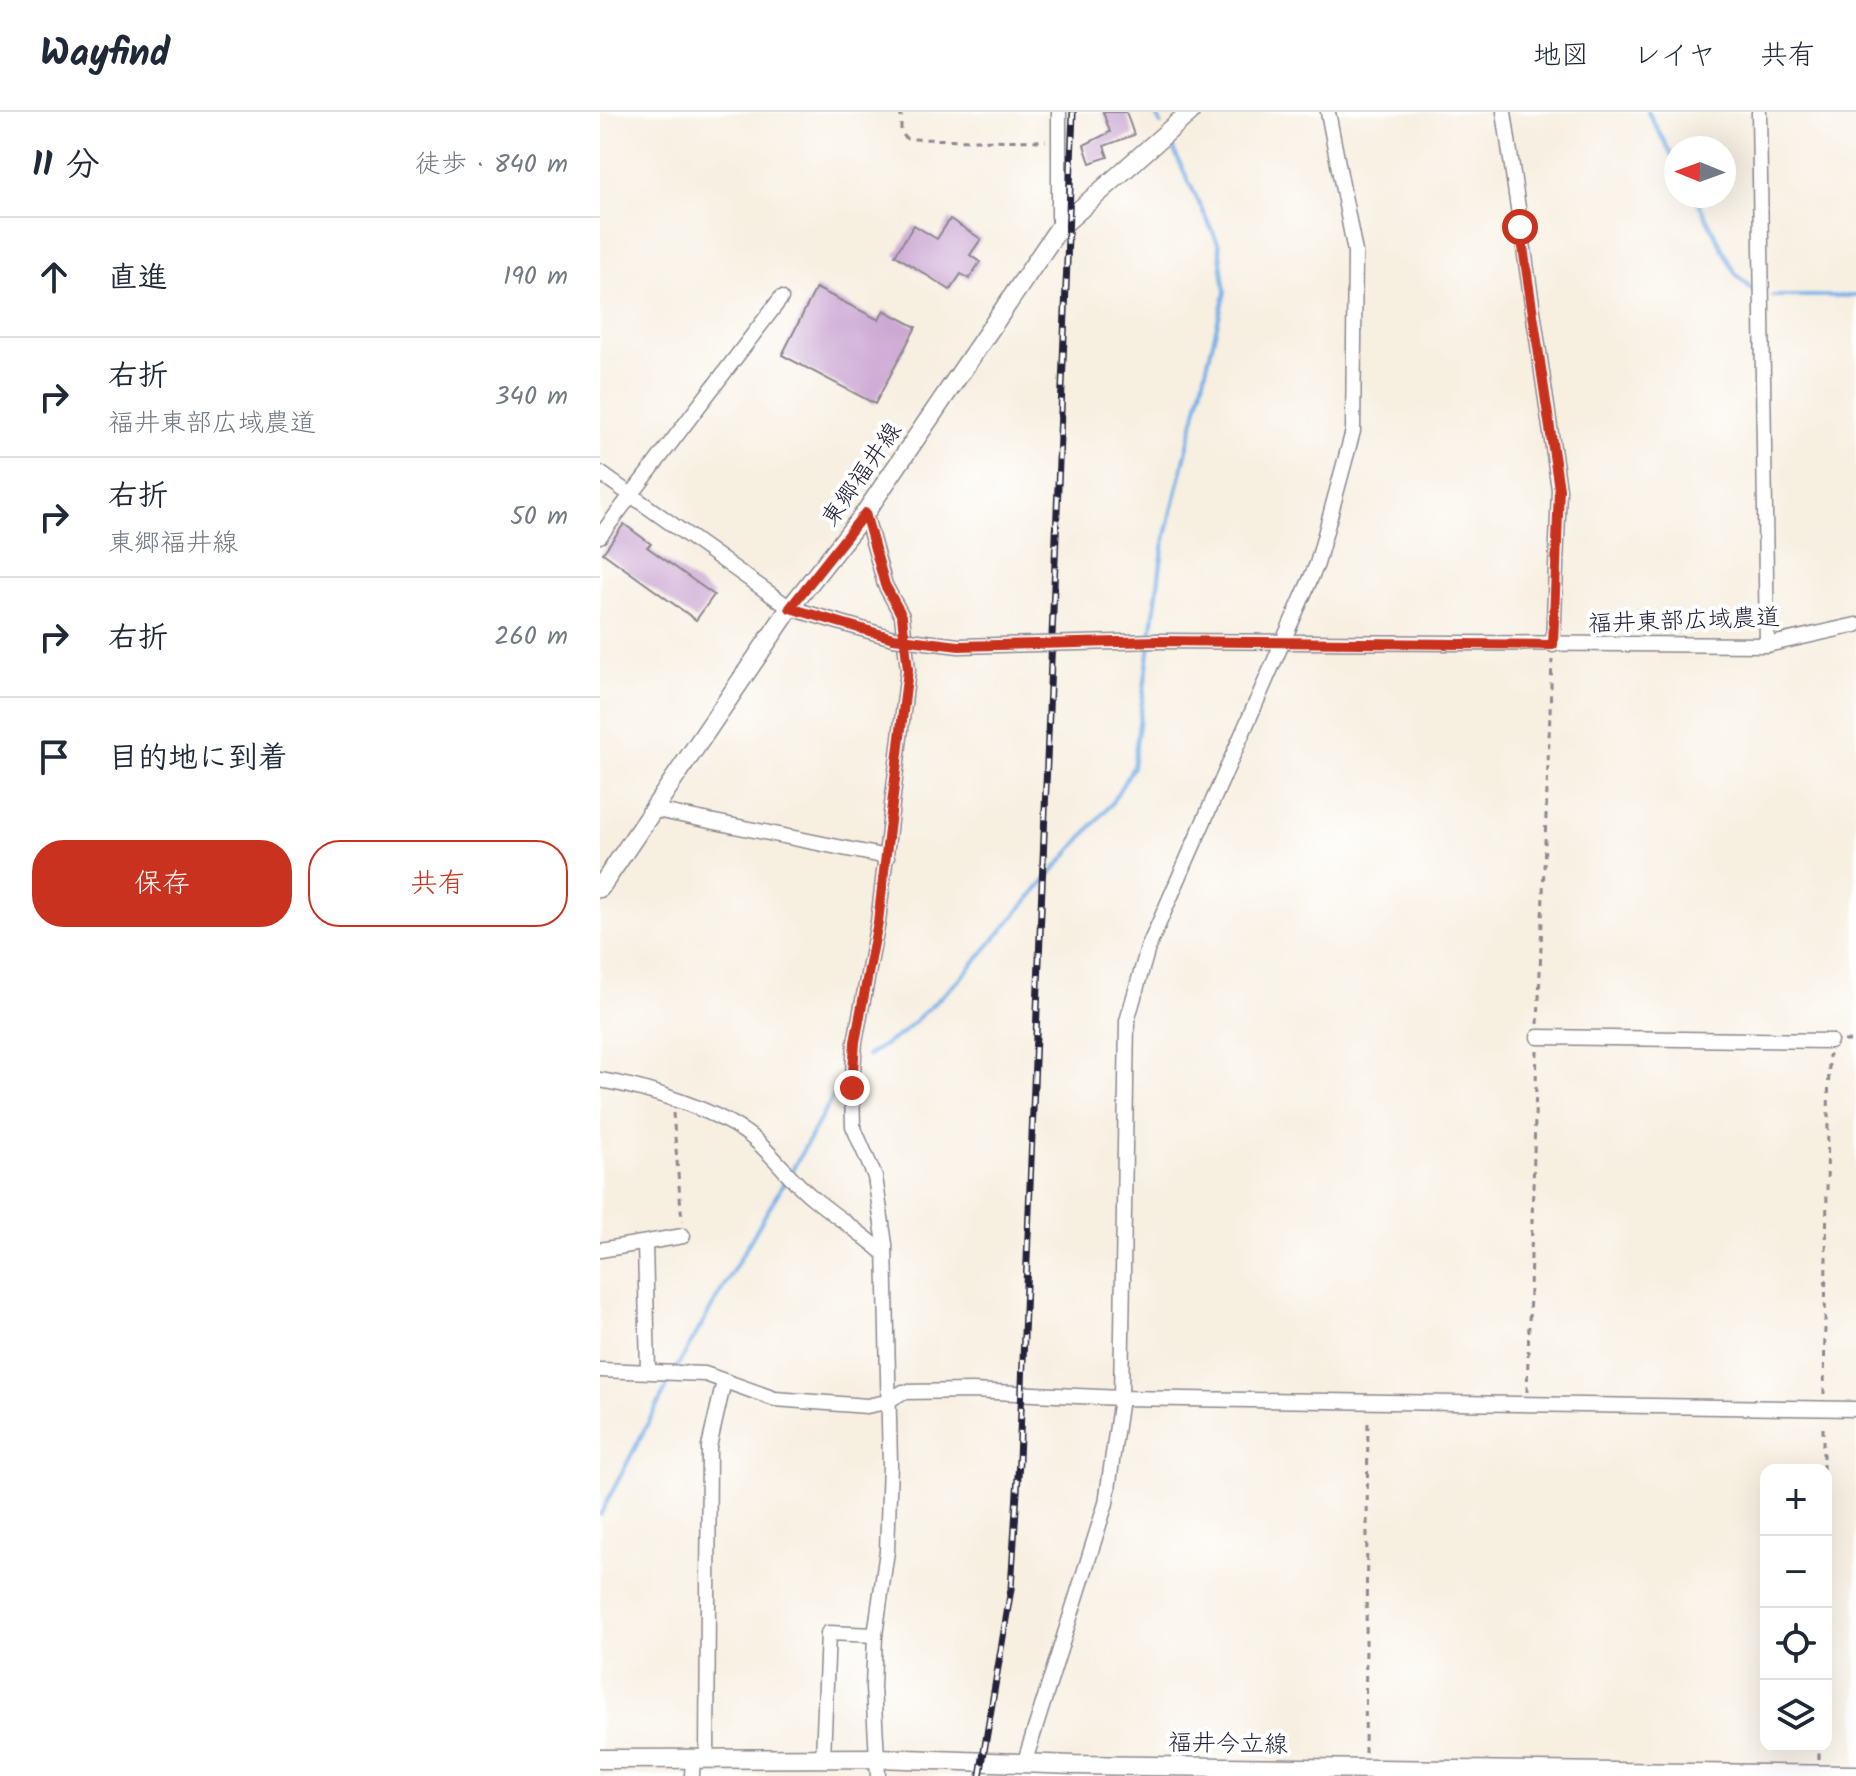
<!DOCTYPE html>
<html lang="ja">
<meta charset="utf-8">
<style>
body{margin:0;font-family:Kalam,"Klee One",sans-serif;background:#f2f2f3;color:#1f2937}
.controls{position:absolute;right:24px;bottom:24px;display:grid;overflow:hidden;border-radius:16px;box-shadow:0 8px 32px #0002}
.controls button{width:72px;height:72px;display:grid;place-items:center;padding:0;border:0;border-bottom:2px solid #e0e1e3;background:#fff;color:#1f2937;font:40px sans-serif}
.compass{position:absolute;left:1064px;top:24px;width:72px;height:72px;border-radius:50%;background:#fff;box-shadow:0 8px 32px #0002;rotate:271deg}
.stop{position:absolute;width:24px;height:24px;margin:-18px;border:6px solid #c8321e;border-radius:50%;background:#fff}
.stop.end{background:#c8321e;border-color:#fff;box-shadow:0 2px 8px #0008}
.list{margin:0;padding:0;list-style:none}
h2{display:flex;justify-content:space-between;align-items:center;height:104px;margin:0;padding:0 32px;font-size:34px}
h2 small{font-size:26px;font-weight:400;color:#747a83}
.list li{display:grid;grid-template-columns:52px 1fr auto;gap:24px;align-items:center;box-sizing:border-box;height:120px;padding:0 32px;border-top:2px solid #e0e1e3}
.list b{display:block;font-size:30px;white-space:nowrap}
.list p{margin:0;font-size:26px;white-space:nowrap;color:#747a83}
.list em{font-size:26px;font-style:normal;color:#747a83}
.actions{display:flex;gap:16px;padding:24px 32px}
.actions a{flex:1;padding:18px 0;border:2px solid #c8321e;border-radius:32px;text-align:center;font-size:28px;color:#c8321e}
.actions .main{background:#c8321e;color:#fff}
.icon{flex:none;width:44px;height:44px;fill:none;stroke:currentColor;stroke-width:2;stroke-linecap:round;stroke-linejoin:round}
.map{position:relative;flex:none;width:1256px;height:1664px;overflow:hidden}
header{display:flex;align-items:center;gap:48px;box-sizing:border-box;height:112px;padding:0 40px;background:#fff;border-bottom:2px solid #e0e1e3}
header strong{font-size:38px}
nav{display:flex;gap:44px;margin-inline-start:auto;font-size:28px}
main{display:flex}
aside{flex:1;background:#fff}
.map>svg:first-child{display:block}
.lines{fill:none;stroke-linecap:round;stroke-linejoin:round}
.stream{stroke:#76afe6;stroke-width:4}
.building{fill:#cca9d3}
.minor-casing{stroke:#8c888e;stroke-width:17}
.major-casing{stroke:#8c888e;stroke-width:21}
.path{stroke:#8c888e;stroke-width:3;stroke-dasharray:6 6;stroke-linecap:butt}
.minor{stroke:#fff;stroke-width:14}
.major{stroke:#fff;stroke-width:18}
.rail-casing{stroke:#22223b;stroke-width:7}
.rail{stroke:#fff;stroke-width:4;stroke-dasharray:12;stroke-linecap:butt}
.minor-bridge-casing{stroke:#8c888e;stroke-width:17;stroke-linecap:butt}
.minor-bridge{stroke:#fff;stroke-width:14}
.route{stroke:#c8321e;stroke-width:10}
.labels{text-anchor:middle;stroke-width:8;stroke-linejoin:round;paint-order:stroke}
.street-label{font-size:24px;fill:#22223b;stroke:#fff}
</style>
<header>
<strong>Wayfind</strong>
<nav><a>地図</a><a>レイヤ</a><a>共有</a></nav>
</header>
<main>
<aside>
<h2>11 分<small>徒歩 · 840 m</small></h2>
<ul class="list">
<li><svg class="icon" aria-label="ahead" viewBox="0 0 24 24"><path d="M12 20V5M6 11l6-6 6 6"/></svg><div><b>直進</b></div><em>190 m</em></li>
<li><svg class="icon" aria-label="right" viewBox="0 0 24 24"><path d="M7 20v-9h11M14 6l5 5-5 5"/></svg><div><b>右折</b><p>福井東部広域農道</p></div><em>340 m</em></li>
<li><svg class="icon" aria-label="right" viewBox="0 0 24 24"><path d="M7 20v-9h11M14 6l5 5-5 5"/></svg><div><b>右折</b><p>東郷福井線</p></div><em>50 m</em></li>
<li><svg class="icon" aria-label="right" viewBox="0 0 24 24"><path d="M7 20v-9h11M14 6l5 5-5 5"/></svg><div><b>右折</b></div><em>260 m</em></li>
<li><svg class="icon" aria-label="arrive" viewBox="0 0 24 24"><path d="M6 21V4h12l-3 4 3 4H6"/></svg><div><b>目的地に到着</b></div></li>
</ul>
<div class="actions"><a class="main">保存</a><a>共有</a></div>
</aside>
<div class="map">
<svg width="1256" height="1664" viewBox="0 0 1256 1664">
<rect width="100%" height="100%" fill="#fff"/>
<filter id="ink" filterUnits="userSpaceOnUse"><feTurbulence type="fractalNoise" baseFrequency=".0125" numOctaves="2"/><feDisplacementMap in="SourceGraphic" scale="16" xChannelSelector="R" yChannelSelector="G"/><feConvolveMatrix kernelMatrix="1 2 1 2 8 2 1 2 1" color-interpolation-filters="sRGB"/></filter>
<filter id="wash" filterUnits="userSpaceOnUse"><feTurbulence type="fractalNoise" baseFrequency=".006" numOctaves="4" result="noise"/><feDisplacementMap in="SourceGraphic" scale="32" xChannelSelector="R" yChannelSelector="G"/><feGaussianBlur stdDeviation="1.8" result="paint"/><feColorMatrix in="noise" values="0 0 0 0 0 0 0 0 0 0 0 0 0 0 0 0 0 1.4 0 .05"/><feComposite in="paint" operator="in"/></filter>
<g filter="url(#wash)">
<rect width="100%" height="100%" fill="#f7efe0"/>
<g class="lines">
<!-- stream -->
<g class="stream">
<path d="M555,0L561,12"/>
<path d="M1048,0L1076,51"/>
<path d="M1095,84L1135,161L1155,180"/>
<path d="M1173,184H1256"/>
<path d="M551,524L563,436L625,180L619,133L568,26"/>
<path d="M267,944L301,922L360,867L511,692L533,655L550,533"/>
<path d="M191,1060L247,959"/>
<path d="M76,1257L186,1067"/>
<path d="M0,1403L72,1265"/>
</g>
</g>
<g id="blocks">
<!-- building -->
<g class="building">
<path d="M503,0H526L534,23L504,34L508,45L490,51L484,33L510,20Z"/>
<path d="M350,107L381,127L370,143L380,150L369,167L361,162L350,178L295,143L314,113L337,127Z"/>
<path d="M216,176L279,208L284,198L316,215L275,292L182,243Z"/>
<path d="M24,412L51,432L47,435L114,483L96,508L3,441Z"/>
</g>
</g>
</g>
<g filter="url(#ink)">
<use href="#blocks" fill-opacity="0" stroke="#8c888e" stroke-width="2"/>
<g class="lines">
<!-- minor casing -->
<g class="minor-casing">
<g id="minor">
<path d="M459,0V116"/>
<path d="M904,0L959,377L953,533"/>
<path d="M1159,0L1167,533"/>
<path d="M0,361L190,496L293,526"/>
<path d="M265,401L285,473L302,504L308,558L278,810L255,930L252,976L253,1014L275,1065L285,1132L290,1352L287,1439L275,1523L273,1575L278,1664"/>
<path d="M0,424L181,186"/>
<path d="M558,529L1167,533L1256,513"/>
<path d="M56,698L287,745"/>
<path d="M938,925L1230,929"/>
<path d="M0,968C44,975 122,999 155,1028C175,1045 191,1068 212,1085C236,1105 262,1121 285,1142"/>
<path d="M45,1131L48,1259"/>
<path d="M0,1138L83,1124"/>
<path d="M0,1258L105,1262L175,1287L267,1294L286,1290L303,1280L372,1279L521,1286L1256,1297"/>
<path d="M107,1644L109,1335L124,1269"/>
<path d="M223,1645L228,1521L275,1523"/>
<path d="M424,1652L506,1391L521,1286L527,909L548,836L717,452L753,319L755,140L728,0"/>
<path d="M92,1664L93,1645"/>
</g>
</g>
<!-- major casing -->
<g class="major-casing">
<g id="major">
<path d="M0,776L190,496L265,401L459,116L590,0"/>
<path d="M0,1647L278,1646L474,1653L1256,1663"/>
</g>
</g>
<!-- path -->
<g class="path">
<path d="M301,0V21L307,27L446,29"/>
<path d="M938,912L952,548"/>
<path d="M1244,929H1256"/>
<path d="M73,1001L82,1109"/>
<path d="M927,1280L937,939"/>
<path d="M1224,1282L1229,942"/>
<path d="M1223,1358V1310"/>
<path d="M765,1641L768,1305"/>
<path d="M1219,1647V1634"/>
</g>
<!-- minor -->
<use href="#minor" class="minor"/>
<!-- major -->
<use href="#major" class="major"/>
<!-- rail casing -->
<g class="rail-casing">
<path id="rail" d="M380,1664L411,1477L419,1348L473,0"/>
</g>
<!-- rail -->
<use href="#rail" class="rail"/>
<!-- minor-bridge casing -->
<g class="minor-bridge-casing">
<path id="minor-bridge" d="M293,526L359,534L558,529"/>
</g>
<!-- minor-bridge -->
<use href="#minor-bridge" class="minor-bridge"/>
</g>
</g>
<g class="lines" filter="url(#ink)">
<!-- route -->
<path class="route" d="M252,976L255,930L278,810L308,558L302,504L285,473L265,401L190,496L293,526L359,534L558,529L953,533L959,377L920,115"/>
</g>
<g class="labels">
<!-- street labels -->
<g class="street-label">
<text transform="translate(261 362) rotate(-55)" y="8">東郷福井線</text>
<text transform="translate(1084 508) rotate(-2)" y="8">福井東部広域農道</text>
<text transform="translate(628 1631) rotate(1)" y="8">福井今立線</text>
</g>
</g>
</svg>
<div class="controls">
<button>+</button>
<button>−</button>
<button><svg class="icon" aria-label="locate" viewBox="0 0 24 24"><circle cx="12" cy="12" r="6"/><path d="M12 2v4M12 18v4M2 12h4M18 12h4"/></svg></button>
<button><svg class="icon" aria-label="layers" viewBox="0 0 24 24"><path d="M12 4l9 5-9 5-9-5zM3 14l9 5 9-5"/></svg></button>
</div>
<svg class="compass" viewBox="-18 -18 36 36"><path d="M0-13l5 13h-10z" fill="#e53935"/><path d="M0 13l5-13h-10z" fill="#747a83"/></svg>
<div class="stop" style="left:920px;top:115px"></div>
<div class="stop end" style="left:252px;top:976px"></div>
</div>
</main>
